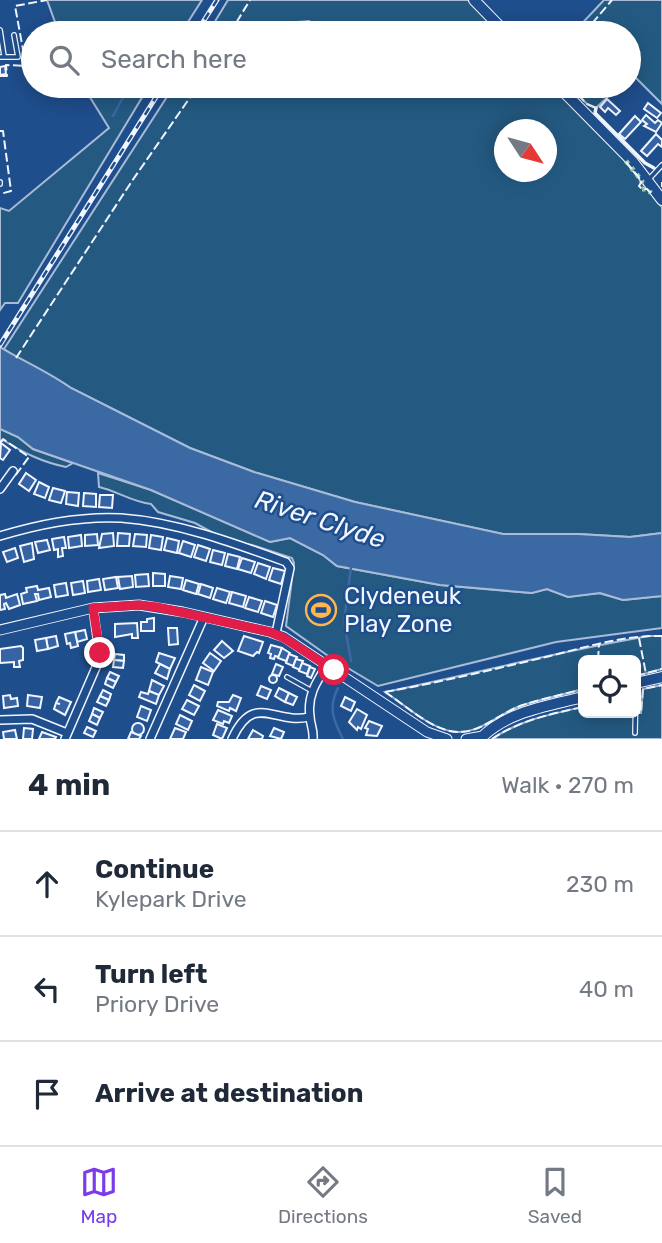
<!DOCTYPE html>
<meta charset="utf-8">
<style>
body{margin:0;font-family:Rubik,sans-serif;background:#f6f6f7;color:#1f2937}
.controls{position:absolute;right:21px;bottom:21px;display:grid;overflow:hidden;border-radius:10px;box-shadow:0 4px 18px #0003}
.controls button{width:63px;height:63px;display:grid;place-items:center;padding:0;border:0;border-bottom:2px solid #e0e1e3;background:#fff;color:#1f2937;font:35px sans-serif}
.compass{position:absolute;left:494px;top:119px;width:63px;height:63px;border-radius:50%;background:#fff;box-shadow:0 4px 18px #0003;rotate:126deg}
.stop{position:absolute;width:21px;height:21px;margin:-16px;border:5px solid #e11d48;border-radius:50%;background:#fff}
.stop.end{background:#e11d48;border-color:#fff;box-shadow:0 2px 7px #0008}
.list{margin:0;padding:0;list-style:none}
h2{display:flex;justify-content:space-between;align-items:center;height:91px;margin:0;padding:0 28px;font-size:30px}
h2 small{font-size:23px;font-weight:400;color:#747a83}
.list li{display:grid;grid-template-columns:46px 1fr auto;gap:21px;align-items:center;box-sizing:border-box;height:105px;padding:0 28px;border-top:2px solid #e0e1e3}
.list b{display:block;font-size:26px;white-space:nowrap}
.list p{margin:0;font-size:23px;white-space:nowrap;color:#747a83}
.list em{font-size:23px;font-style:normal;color:#747a83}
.icon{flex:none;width:38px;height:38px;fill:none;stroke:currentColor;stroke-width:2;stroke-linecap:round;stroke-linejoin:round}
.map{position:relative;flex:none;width:662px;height:739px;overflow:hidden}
.search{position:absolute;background:#fff;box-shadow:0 4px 18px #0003;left:21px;right:21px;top:21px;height:77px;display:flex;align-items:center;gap:18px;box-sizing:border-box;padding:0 24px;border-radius:38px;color:#747a83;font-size:26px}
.sheet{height:406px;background:#fff}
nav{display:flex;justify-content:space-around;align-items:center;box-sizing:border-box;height:98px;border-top:2px solid #e0e1e3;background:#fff;font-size:19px;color:#747a83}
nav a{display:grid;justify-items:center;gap:4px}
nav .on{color:#7c3aed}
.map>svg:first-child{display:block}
.green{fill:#245a82;stroke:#a8bbd7;stroke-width:2;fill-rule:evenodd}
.water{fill:#3b69a3;stroke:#a8bbd7;stroke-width:2}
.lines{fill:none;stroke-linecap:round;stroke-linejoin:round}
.stream{stroke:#3b69a3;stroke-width:2.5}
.building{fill:#3563a3;stroke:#f2f6ff;stroke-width:2}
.service-casing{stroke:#f2f6ff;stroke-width:6}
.minor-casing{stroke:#f2f6ff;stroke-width:10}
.tertiary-casing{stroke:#f2f6ff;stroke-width:11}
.secondary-casing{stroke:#f2f6ff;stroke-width:12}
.service{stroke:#1f4e8c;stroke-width:3.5}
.minor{stroke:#1f4e8c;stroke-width:7}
.tertiary{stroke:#1f4e8c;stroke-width:9}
.secondary{stroke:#1f4e8c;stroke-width:10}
.rail-casing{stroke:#f2f6ff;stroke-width:5}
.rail{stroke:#1f4e8c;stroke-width:2.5;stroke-dasharray:8;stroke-linecap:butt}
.hedge{stroke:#97c8a6;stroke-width:5;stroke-dasharray:3.5 5;stroke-linecap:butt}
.fence{stroke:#f2f6ff;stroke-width:2;stroke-dasharray:9 3.5;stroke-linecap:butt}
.wall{stroke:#f2f6ff;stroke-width:3.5}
.route{stroke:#e11d48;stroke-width:9}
.labels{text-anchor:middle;stroke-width:5;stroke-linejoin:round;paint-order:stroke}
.poi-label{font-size:24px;fill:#f2f6ff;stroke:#1f4e8c;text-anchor:start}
.water-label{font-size:26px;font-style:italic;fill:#f2f6ff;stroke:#1f4e8c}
</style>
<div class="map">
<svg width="662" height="739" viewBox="0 0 662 739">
<rect width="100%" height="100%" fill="#1f4e8c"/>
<!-- green -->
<g class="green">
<path d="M47,0H202L181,33H59Z"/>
<path d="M228,0H468L501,33H208Z"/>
<path d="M604,0H662V104L632,74L629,76V33H573Z"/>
<path d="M83,86H149L18,303H5L0,310V208L9,211L109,128Z"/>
<path d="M174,86H552L613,146L662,207V533L630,537L578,534H503L355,502L254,472L190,448L71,388C50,373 25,365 4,349ZM504,130H546V172H504Z"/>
<path d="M569,86H619L596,108L587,104Z"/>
<path d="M0,429L18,437L33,449L73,463L66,467C42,462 24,453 3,440L0,443Z"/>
<path d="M98,473L151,490L270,542L290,538L323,555L337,566L440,585L531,593L547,589L568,597L599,593L623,600L662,596V628L556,642L378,686L331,658L286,626L294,563L292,558L252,545L226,540L195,523L158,512L151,504C132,502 117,491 99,487Z"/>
<path d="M649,636H662V669L636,676V660H583V689C562,695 540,699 520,706C496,715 477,737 450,731C427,726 405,705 385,692C473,674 560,651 649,636Z"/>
<path d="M662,685V739H492C520,720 551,714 583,707V713H641L643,689Z"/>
</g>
<!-- water -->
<g class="water">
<path d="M309,21L317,26L318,33H281L290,29L298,22Z"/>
<path d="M0,347C23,361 49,372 71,388L190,448L254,472L355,502L503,534H578L630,537L662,533V596L623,600L600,593L568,597L547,589L532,593L440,585L337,566L323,555L290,538L270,542L151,490L33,449L18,437L0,429Z"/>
</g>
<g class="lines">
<!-- stream -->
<g class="stream">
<path d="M113,116L129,86"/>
<path d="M351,567L344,622L351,661"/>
<path d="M338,688C328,707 333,720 343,739"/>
</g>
</g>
<!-- building -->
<g class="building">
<path d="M5,66L6,74L0,75V67Z"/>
<path d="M607,99L620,111L616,115L608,108L605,112L600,107Z"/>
<path d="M648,103L661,113L657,118L644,109Z"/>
<path d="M646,115L655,123L658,120L662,123L656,132L644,126L647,124L642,120Z"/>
<path d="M635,116L641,122L625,139L619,134Z"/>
<path d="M656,134L662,140V147L658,144L647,156L641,151Z"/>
<path d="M1,443L10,450L3,460L0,458Z"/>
<path d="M26,473L36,480L29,491L19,484Z"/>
<path d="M39,482L49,487L45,498L34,494Z"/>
<path d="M53,488L65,491L61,503L49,500Z"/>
<path d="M67,492L79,493L78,506L66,504Z"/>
<path d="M84,493L96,494V507L83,506Z"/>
<path d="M100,495H113L112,508L99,507Z"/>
<path d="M113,533L114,546L99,548L102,534Z"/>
<path d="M118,533L130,534L129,546H117Z"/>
<path d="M97,534L98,545L85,546V535Z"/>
<path d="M135,534L147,535L146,547L133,546Z"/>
<path d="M81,535L82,546L69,548L68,537Z"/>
<path d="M151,535L163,537L161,550L149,548Z"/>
<path d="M64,537L66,548H62L63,556L58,557V549L54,550L52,539Z"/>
<path d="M167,538L179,541L177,553L164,550Z"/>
<path d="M47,540L50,550L38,553L35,542Z"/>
<path d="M183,541L195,545L191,557L179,553Z"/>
<path d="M32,543L34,559L24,562L20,546Z"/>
<path d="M198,545L210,549L206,561L194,557Z"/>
<path d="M15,548L18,558L7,562L3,552Z"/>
<path d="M213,550L225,553L222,565L210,562Z"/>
<path d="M228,554L240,557L237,569L225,566Z"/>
<path d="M242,558L255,562L251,573L238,569Z"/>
<path d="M258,563L270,567L266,579L254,574Z"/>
<path d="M273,568L285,571L281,584L269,580Z"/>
<path d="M153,573L165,574V586H153Z"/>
<path d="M148,574L149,586L136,587L135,575Z"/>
<path d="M132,576L133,587L120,589L118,577Z"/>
<path d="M170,576L183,578L181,589L168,587Z"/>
<path d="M116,577L118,588L105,590L103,579Z"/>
<path d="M99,579L101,590L88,592L87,581Z"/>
<path d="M186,580L199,584L196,594L183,590Z"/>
<path d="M83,581L85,593L73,595L71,583Z"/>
<path d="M66,583L68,595L56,597L54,585Z"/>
<path d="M201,584L213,588L210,598L198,594Z"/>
<path d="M37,586L38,590L49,588L51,597L39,600L38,594H35L37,601L23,604L21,594L27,592L26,588Z"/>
<path d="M217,588L230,592L226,603L213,599Z"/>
<path d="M232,592L246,596L243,607L229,603Z"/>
<path d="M5,594L6,598L17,594L20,605L9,609L6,603L4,604L5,609L0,610V595Z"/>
<path d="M249,597L262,601L258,612L245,608Z"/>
<path d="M265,601L277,605L273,617L261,613Z"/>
<path d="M154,618V631H141V622H147V619Z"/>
<path d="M137,623L138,638H132V634L115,637V624Z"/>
<path d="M168,628H177L178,644L169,645Z"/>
<path d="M85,630L87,639L77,642L75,632Z"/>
<path d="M75,632L78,646L71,648L70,643L67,644L65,634Z"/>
<path d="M56,636L58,646L48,649L46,638Z"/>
<path d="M244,636L263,642L259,653L257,652L253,656L238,651Z"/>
<path d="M46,638L48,649L37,651L35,640Z"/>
<path d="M222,641L233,651L224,658L214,650Z"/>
<path d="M271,645L282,648L279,657L275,656L274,659L270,658L271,654L268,653Z"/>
<path d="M21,646L23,648V660L19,661L20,667H14V662L0,663V649Z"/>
<path d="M282,648L290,653L286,661L278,658Z"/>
<path d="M159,653L175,658L170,669L156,662Z"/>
<path d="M210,653L221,661L214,671L203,663Z"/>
<path d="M115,654L124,655V661L114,660Z"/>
<path d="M289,654L297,657L293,666L286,663Z"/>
<path d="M296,659L303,661L300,670L293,667Z"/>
<path d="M114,660L124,661L123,668L113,667Z"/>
<path d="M302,663L310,666L307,674L299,671Z"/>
<path d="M160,664L170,669L167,679L155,673Z"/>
<path d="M276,664L283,667L279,676L272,674Z"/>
<path d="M201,667L213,672L208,685L196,680Z"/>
<path d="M310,667L315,669L311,678L307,676Z"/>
<path d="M110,672L119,676L116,682L107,678Z"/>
<circle cx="273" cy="679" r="4"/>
<path d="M107,678L116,682L113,688L105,684Z"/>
<path d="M152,680L164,686L159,695L149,691Z"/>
<path d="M194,685L205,691L200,701L189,695Z"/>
<path d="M261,686L271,690L267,699L257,695Z"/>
<path d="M279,688L289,693L285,702L275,696Z"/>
<path d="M103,690L111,694L109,700L100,696Z"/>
<path d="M149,691L159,695L156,704L139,697L141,692L148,694Z"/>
<path d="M289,693L297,697L293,705L285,702Z"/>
<path d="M10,695L11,699L17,698L18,706L4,708L3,696Z"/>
<path d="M28,695L42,697L40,708L27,706Z"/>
<path d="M233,695L241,698L236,711L230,708L229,711L217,706L218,702H229Z"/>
<path d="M100,696L109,700L106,706L97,702Z"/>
<path d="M59,697L71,702L65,715L54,709L56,703L60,704L56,703Z"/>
<path d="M345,697L355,702L351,711L341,706Z"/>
<path d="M187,700L199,706L194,715L182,709Z"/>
<path d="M141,706L151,710L147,721L137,717Z"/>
<path d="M94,708L103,712L100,718L92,714Z"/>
<path d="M357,709L367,715L361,729L358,727L357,730L349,722Z"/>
<path d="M218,710L232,716L229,723L224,721L223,724L213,720Z"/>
<path d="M92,714L100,718L97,725L89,721Z"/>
<path d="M180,715L192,721L188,730L176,724Z"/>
<path d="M369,721L382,726L377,736L366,735L368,729L365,728Z"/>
<circle cx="138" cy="729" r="6"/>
<path d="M217,724L227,728L222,739L213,735Z"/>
<path d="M87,727L96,731L93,737L84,733Z"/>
<path d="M24,728L33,729L32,739H23Z"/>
<path d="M175,728L186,732L183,739H170Z"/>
<path d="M274,728L284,732L281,739L270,736Z"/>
<path d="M15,730L17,739H4L3,732Z"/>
<path d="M253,730L263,736L262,739H248Z"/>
<path d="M42,732L56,737L55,739H39Z"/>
<path d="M131,732L141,736L139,739H128Z"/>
</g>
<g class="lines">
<!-- service casing -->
<g class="service-casing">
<g id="service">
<path d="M0,30L4,56"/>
<path d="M0,57H18L14,35"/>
<path d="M649,179L662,165"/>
<path d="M0,182V184"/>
<path d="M287,677L312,691"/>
<path d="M635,733L636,685"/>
</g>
</g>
<!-- minor casing -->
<g class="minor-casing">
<g id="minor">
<path d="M0,489L13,471"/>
<path d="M0,536C39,524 81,516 121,518C177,522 234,543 286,562L290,568L276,633"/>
<path d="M0,720L32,719L67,733"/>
<path d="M65,739L100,658L93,608"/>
<path d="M150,739L204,617"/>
<path d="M232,739C254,691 274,725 309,717"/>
<path d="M313,739C314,730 310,724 310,716C307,697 316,682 326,667"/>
</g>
</g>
<!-- tertiary casing -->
<g class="tertiary-casing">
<g id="tertiary">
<path d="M0,630L93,608L139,605L183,612L270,632L284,637L427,732L447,739"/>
<path d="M466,739L483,736"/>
</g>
</g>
<!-- secondary casing -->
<g class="secondary-casing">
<g id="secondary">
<path d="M474,0L506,33"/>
<path d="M558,86L633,162L662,200"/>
<path d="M636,683L662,677"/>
<path d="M480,739C507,711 548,706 583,697"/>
</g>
</g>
<!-- service -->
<use href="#service" class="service"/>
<!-- minor -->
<use href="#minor" class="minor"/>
<!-- tertiary -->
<use href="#tertiary" class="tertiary"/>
<!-- secondary -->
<use href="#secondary" class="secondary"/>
<!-- rail casing -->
<g class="rail-casing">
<g id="rail">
<path d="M196,33L217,0"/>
<path d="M0,345L163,86"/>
</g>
</g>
<!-- rail -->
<use href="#rail" class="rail"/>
<!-- hedge -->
<g class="hedge">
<path d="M626,161L642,181L641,183"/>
<path d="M642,189H647L651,193"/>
</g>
<!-- fence -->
<g class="fence">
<path d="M230,33L250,0"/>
<path d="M584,33L612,0"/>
<path d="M0,76H7L6,65L26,66L15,6L47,0"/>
<path d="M569,86L587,104L596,108"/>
<path d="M0,131H3L11,191L0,194"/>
<path d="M626,162L642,181L639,186L642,189H647L651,193"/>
<path d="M662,182V187"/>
<path d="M16,358L132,181L198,86"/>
<path d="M0,443L3,439L29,457L15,476"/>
<path d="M639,638L646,674"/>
<path d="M598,660L599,644"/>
<path d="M636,676L662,669"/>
<path d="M385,692C441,682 495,669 550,656C586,647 625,635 662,636"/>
<path d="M385,692C405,705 427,726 450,731C477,737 496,715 520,706C540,699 562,695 583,689"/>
<path d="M631,713H641L643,689L662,685"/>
<path d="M492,739C520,720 551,714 583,707"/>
</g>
<!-- wall -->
<path class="wall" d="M596,108L595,113L645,163L654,168"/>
</g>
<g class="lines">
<!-- route -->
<path class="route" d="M100,653L93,608L139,605L157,607L270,632L284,638L334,670"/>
</g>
<!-- icons -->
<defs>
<g id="stadium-ring" transform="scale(1.575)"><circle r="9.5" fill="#1f4e8c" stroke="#ffb74d" stroke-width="1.5"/><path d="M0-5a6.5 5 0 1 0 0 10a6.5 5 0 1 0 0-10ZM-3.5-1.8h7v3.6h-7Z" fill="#ffb74d"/></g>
</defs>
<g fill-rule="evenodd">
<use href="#stadium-ring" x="321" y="610"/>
</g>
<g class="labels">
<!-- poi labels -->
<g class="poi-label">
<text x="344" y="604">Clydeneuk<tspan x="344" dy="28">Play Zone</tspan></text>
</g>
<!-- water labels -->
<g class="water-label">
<text transform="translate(320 519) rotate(18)" y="9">River Clyde</text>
</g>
</g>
</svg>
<div class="controls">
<button><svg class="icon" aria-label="locate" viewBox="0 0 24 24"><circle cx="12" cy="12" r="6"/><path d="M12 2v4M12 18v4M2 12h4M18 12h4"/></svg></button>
</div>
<svg class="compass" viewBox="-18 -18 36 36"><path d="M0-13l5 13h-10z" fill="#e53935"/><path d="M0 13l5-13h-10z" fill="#747a83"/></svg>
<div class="stop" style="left:334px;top:670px"></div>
<div class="stop end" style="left:100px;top:653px"></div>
<div class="search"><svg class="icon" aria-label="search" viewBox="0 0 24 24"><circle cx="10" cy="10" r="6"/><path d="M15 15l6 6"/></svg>Search here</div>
</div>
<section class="sheet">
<h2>4 min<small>Walk · 270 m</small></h2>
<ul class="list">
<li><svg class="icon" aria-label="ahead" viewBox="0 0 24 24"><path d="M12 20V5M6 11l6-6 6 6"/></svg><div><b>Continue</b><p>Kylepark Drive</p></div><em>230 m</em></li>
<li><svg class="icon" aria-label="left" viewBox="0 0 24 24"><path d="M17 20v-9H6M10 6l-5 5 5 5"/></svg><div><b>Turn left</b><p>Priory Drive</p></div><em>40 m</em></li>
<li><svg class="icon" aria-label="arrive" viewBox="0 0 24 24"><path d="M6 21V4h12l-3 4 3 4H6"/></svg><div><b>Arrive at destination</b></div></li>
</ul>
</section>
<nav>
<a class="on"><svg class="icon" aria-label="map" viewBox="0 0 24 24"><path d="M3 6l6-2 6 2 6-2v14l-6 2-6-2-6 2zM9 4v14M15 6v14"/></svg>Map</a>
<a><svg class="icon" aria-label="directions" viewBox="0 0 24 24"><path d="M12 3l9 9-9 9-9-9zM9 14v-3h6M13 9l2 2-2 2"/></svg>Directions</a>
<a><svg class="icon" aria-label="saved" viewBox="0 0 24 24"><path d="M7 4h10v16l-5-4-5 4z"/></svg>Saved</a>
</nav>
